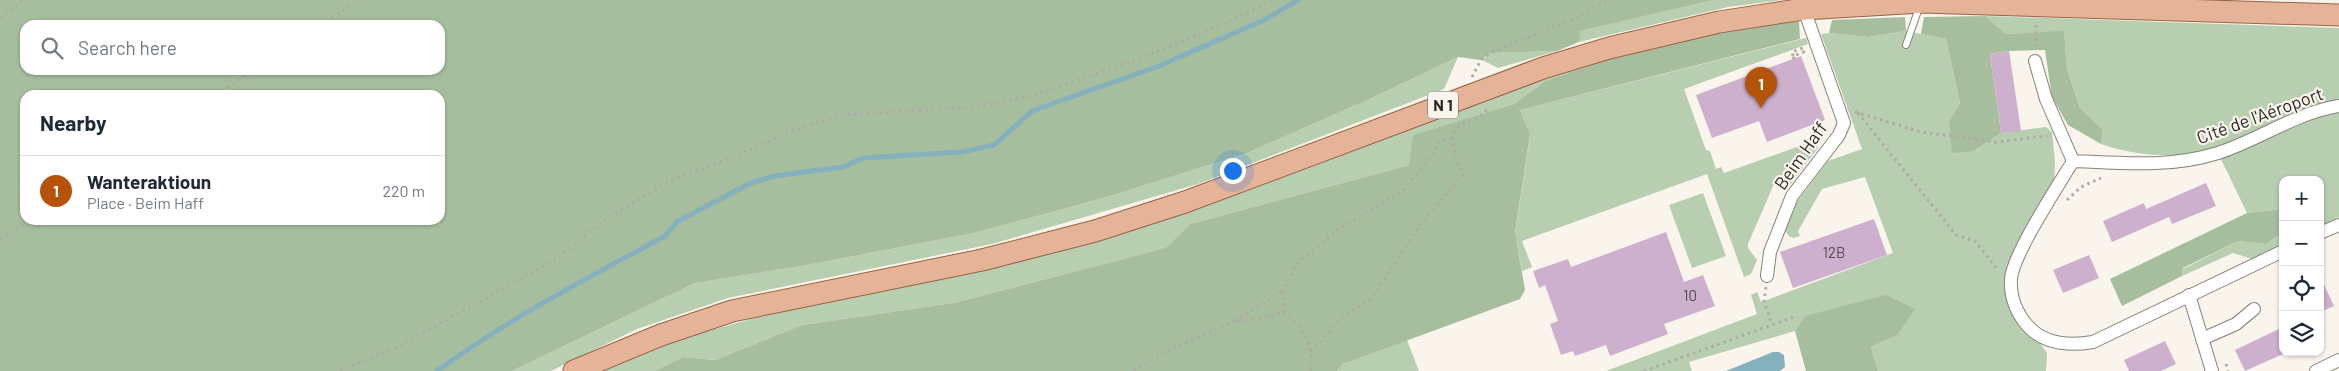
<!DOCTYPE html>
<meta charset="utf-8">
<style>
body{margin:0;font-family:Barlow,sans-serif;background:#f2f2f3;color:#1f2937}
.controls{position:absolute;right:15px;bottom:15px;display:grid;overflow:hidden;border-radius:10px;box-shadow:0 1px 4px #0004}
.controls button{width:45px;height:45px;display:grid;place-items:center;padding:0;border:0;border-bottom:1px solid #e0e1e3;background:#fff;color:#1f2937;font:25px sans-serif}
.you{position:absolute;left:1232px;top:170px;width:18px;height:18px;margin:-12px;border:4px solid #fff;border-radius:50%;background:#1a73e8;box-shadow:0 0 0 8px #1a73e833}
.badge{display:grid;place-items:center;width:32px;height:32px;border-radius:50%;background:#b45309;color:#fff;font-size:16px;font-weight:700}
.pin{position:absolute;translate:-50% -41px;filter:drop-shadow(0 1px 2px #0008)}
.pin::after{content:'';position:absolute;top:26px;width:18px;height:15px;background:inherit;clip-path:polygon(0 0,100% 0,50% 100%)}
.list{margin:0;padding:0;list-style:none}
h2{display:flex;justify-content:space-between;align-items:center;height:65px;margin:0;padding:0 20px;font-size:21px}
h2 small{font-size:16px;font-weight:400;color:#747a83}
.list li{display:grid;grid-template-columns:32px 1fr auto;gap:15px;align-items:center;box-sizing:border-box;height:70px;padding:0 20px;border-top:1px solid #e0e1e3}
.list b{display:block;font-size:19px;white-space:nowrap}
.list p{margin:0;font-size:16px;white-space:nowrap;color:#747a83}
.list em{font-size:16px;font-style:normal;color:#747a83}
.icon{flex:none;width:28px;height:28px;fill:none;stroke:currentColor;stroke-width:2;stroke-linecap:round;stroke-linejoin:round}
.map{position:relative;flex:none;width:2339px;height:371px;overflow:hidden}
.search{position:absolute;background:#fff;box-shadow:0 1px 4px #0004;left:20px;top:20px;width:425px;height:55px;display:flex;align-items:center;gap:12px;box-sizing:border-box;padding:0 18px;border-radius:15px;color:#747a83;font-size:19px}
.panel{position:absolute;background:#fff;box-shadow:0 1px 4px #0004;left:20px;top:90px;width:425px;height:135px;border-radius:15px}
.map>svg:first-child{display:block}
.green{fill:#b8ceb0}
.forest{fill:#a6be9e;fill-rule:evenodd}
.water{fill:#85b0be}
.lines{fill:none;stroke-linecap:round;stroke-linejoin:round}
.stream{stroke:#85b0be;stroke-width:5}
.building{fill:#cdb0cd}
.lane-casing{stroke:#858179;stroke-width:8}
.street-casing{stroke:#858179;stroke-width:14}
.primary-casing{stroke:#986244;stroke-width:23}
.path{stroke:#afaba4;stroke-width:3;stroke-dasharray:2.5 4;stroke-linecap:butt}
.lane{stroke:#fff;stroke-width:6}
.street{stroke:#fff;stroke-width:12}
.primary{stroke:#e5b398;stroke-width:21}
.labels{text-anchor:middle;stroke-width:4.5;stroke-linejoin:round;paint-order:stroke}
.number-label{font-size:15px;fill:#544b50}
.shield{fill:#faf5ec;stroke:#696661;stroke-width:1}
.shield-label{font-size:16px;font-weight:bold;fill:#2b2926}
.street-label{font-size:18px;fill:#2b2926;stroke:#faf5ec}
</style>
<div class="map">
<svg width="2339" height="371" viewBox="0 0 2339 371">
<rect width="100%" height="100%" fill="#faf5ec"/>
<!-- green -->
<g class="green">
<path d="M1714,0H1781L1728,7L1579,42V31Z"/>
<path d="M1985,16L2339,28V217L2320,226V180H2283V209L2247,213L2218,153C2177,156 2139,158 2101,144L2103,130L2080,108L2067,69L2064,32L2006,34Z"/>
<path d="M1906,31L1946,39L1960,103L1949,121L1974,151L2001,133L2046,127L2052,132L2055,162L2054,193L2011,278L2031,330L2047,353L2046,371H1878L1871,347L1897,335L1805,316L1795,331L1689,362L1692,371H1606L1757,314L1751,295L1757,292L1761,302L1893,253L1865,177L1822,189L1798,231L1800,236L1794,238L1789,236L1785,231L1796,203L1828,161L1862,149L1821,34L1829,33L1868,37Z"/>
<path d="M1806,38L1808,44L1684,89L1706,150L1710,151L1716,169L1721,167L1724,173L1811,142L1817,145L1818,148L1787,189L1774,184L1748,244V248L1757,260L1751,274L1744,277L1707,174L1522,241L1532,267L1522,271L1515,233L1530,136L1520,110Z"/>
<path d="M1557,51L1498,68L1482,60L1490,53Z"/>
<path d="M1458,57L1444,89L1198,184L992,244L728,298L637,329L551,371H512L695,283L802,266L974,233L1104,198L1247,153L1370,99Z"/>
<path d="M1609,59L1545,81L1514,104L1414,135L1409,165L1190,224L1167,248L953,303L802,325L715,360L683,357L654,371H603L687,337L786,309L1010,265L1214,201L1547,77Z"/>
<path d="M1703,193L1726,256L1692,268L1669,205Z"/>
<path d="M2283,232V244L2252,259L2233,253L2182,276L2183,269L2238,241L2266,244Z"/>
<path d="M1407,340L1419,371H1337L1343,364Z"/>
</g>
<!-- forest -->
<g class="forest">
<path d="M0,0H1714L1580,31L1579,42L1557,51L1490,53L1481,60L1458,57L1370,99L1247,153L1104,198L974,233L802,266L695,283L512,371H0ZM25,25H440V70H25ZM25,95H440V220H25Z"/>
<path d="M1985,16L2006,34L2064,31L2067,69L2080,108L2103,130L2101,144L2068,125L2052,97L2045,50L2009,51L1990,54L2001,133L1974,151L1952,153L1949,121L1960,103L1946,39L1921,34L1924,17Z"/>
<path d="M1905,17L1906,31L1868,37L1829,33L1832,20Z"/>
<path d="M1799,21L1800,39L1520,110L1530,135L1515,232L1525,290L1520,299L1343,364L1337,371H654L683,357L715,360L802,325L953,303L1166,248L1190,224L1409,165L1413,135L1514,104L1545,81L1609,59L1718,31Z"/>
<path d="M2283,209V232L2266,244L2238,241L2183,268L2182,276L2122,306L2110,279L2247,213Z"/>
<path d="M1886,295L1915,309L1897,335L1871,347L1878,371H1806L1795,331L1805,316Z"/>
</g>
<!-- water -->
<path class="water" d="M1773,352H1779L1784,355L1785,367L1780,371H1726Z"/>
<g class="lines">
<!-- stream -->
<path class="stream" d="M437,371C508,319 588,278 665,236L678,221L751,183L774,176L843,167L863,158L962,152L994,145L1032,111L1159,66L1264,20L1298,0"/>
</g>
<!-- building -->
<g class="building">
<path d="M2009,51L2021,131L2001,133L1990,54Z"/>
<path d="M1801,56L1825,120L1767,142L1759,121L1712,138L1696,95Z"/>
<path d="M2206,183L2216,206L2172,224L2169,217L2112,242L2103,221L2144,203L2146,209Z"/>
<path d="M1874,219L1887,255L1793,288L1780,252Z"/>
<path d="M1666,232L1684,282L1703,275L1715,306L1664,324L1668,334L1610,356L1606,345L1575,356L1573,351L1561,355L1550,324L1558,321L1545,285L1539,288L1533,271L1568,259L1571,267Z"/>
<path d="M2089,255L2099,278L2063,293L2053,270Z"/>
<path d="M2320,276L2334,306L2320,312Z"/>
<path d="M2283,327V354L2245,371L2235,350Z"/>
<path d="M2165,341L2176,364L2161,371H2129L2124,360Z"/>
</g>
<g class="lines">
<!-- lane casing -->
<g class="lane-casing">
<path id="lane" d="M1906,45L1920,5"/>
</g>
<!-- street casing -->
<g class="street-casing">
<g id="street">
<path d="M2035,61L2046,99L2073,161C2121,163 2171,168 2218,153C2259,140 2295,113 2339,106"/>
<path d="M2073,161C2058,186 2013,254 2011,279C2010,296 2016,312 2027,325C2044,345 2069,346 2093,342L2283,251"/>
<path d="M2320,233L2339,225"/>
<path d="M1767,276L1770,252L1792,196L1839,135L1844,123L1804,9"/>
<path d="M2189,295L2212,371"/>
<path d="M2202,339L2236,324L2254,309"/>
<path d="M2316,371L2339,360"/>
</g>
</g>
<!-- primary casing -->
<g class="primary-casing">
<path id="primary" d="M574,371L661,335L732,311L982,260L1095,231L1185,202L1543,68L1609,48L1719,22L1804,9L1921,2L2339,15"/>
</g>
<!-- path -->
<g class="path">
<path d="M0,18L22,0"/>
<path d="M321,25L359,0"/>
<path d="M2036,47V24"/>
<path d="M1793,56L1792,52L1803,48"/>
<path d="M1794,59L1793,56L1804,52L1805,54"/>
<path d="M1472,77L1481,60L1490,53L1580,16L1607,0"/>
<path d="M217,95L254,70"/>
<path d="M1855,112L1921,132L1996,142L2047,136"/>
<path d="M1858,113L1956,235L1975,241L1998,270"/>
<path d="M2067,200L2081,187L2101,178"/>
<path d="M0,240L30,220"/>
<path d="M1766,287L1764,301L1772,325"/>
<path d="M1284,312C1302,326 1316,346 1310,371"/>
<path d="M1235,321L1283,291"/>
<path d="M1311,352L1341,318L1371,299L1420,225L1463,175L1456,159L1452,137"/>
<path d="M2226,364L2228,371"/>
<path d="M340,371L399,346L557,259L604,220L668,182L738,155L789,132L842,115L971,107L1024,98L1142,58L1239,17L1271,0"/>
<path d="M1134,371L1165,352L1234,321L1262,318L1284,312L1283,291L1297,264L1336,231L1404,190L1435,152L1438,143L1452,137C1457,119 1479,123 1488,108"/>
<path d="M1644,371L1794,317"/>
</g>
<!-- lane -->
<use href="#lane" class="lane"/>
<!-- street -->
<use href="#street" class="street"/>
<!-- primary -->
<use href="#primary" class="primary"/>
</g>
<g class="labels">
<!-- number labels -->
<g class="number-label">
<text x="1834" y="258">12B</text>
<text x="1690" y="301">10</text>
</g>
<!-- shield labels -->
<rect class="shield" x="1428" y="91.5" width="30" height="27" rx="4"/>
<g class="shield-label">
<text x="1443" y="111">N 1</text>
</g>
<!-- street labels -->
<g class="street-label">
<text transform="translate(2260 116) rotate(-20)" y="6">Cité de l'Aéroport</text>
<text transform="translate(1801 156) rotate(-55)" y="6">Beim Haff</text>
</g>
</g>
</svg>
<div class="controls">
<button>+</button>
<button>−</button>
<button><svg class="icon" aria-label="locate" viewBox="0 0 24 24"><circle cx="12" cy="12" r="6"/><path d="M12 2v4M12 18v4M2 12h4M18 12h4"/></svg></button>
<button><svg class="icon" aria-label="layers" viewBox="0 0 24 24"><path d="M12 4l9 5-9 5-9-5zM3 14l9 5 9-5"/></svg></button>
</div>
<div class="you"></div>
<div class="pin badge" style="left:1761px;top:108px">1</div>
<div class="search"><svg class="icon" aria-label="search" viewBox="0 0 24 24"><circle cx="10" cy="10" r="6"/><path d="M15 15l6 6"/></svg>Search here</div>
<section class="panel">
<h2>Nearby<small></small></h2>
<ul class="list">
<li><span class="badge">1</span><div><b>Wanteraktioun</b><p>Place · Beim Haff</p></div><em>220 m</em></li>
</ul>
</section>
</div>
